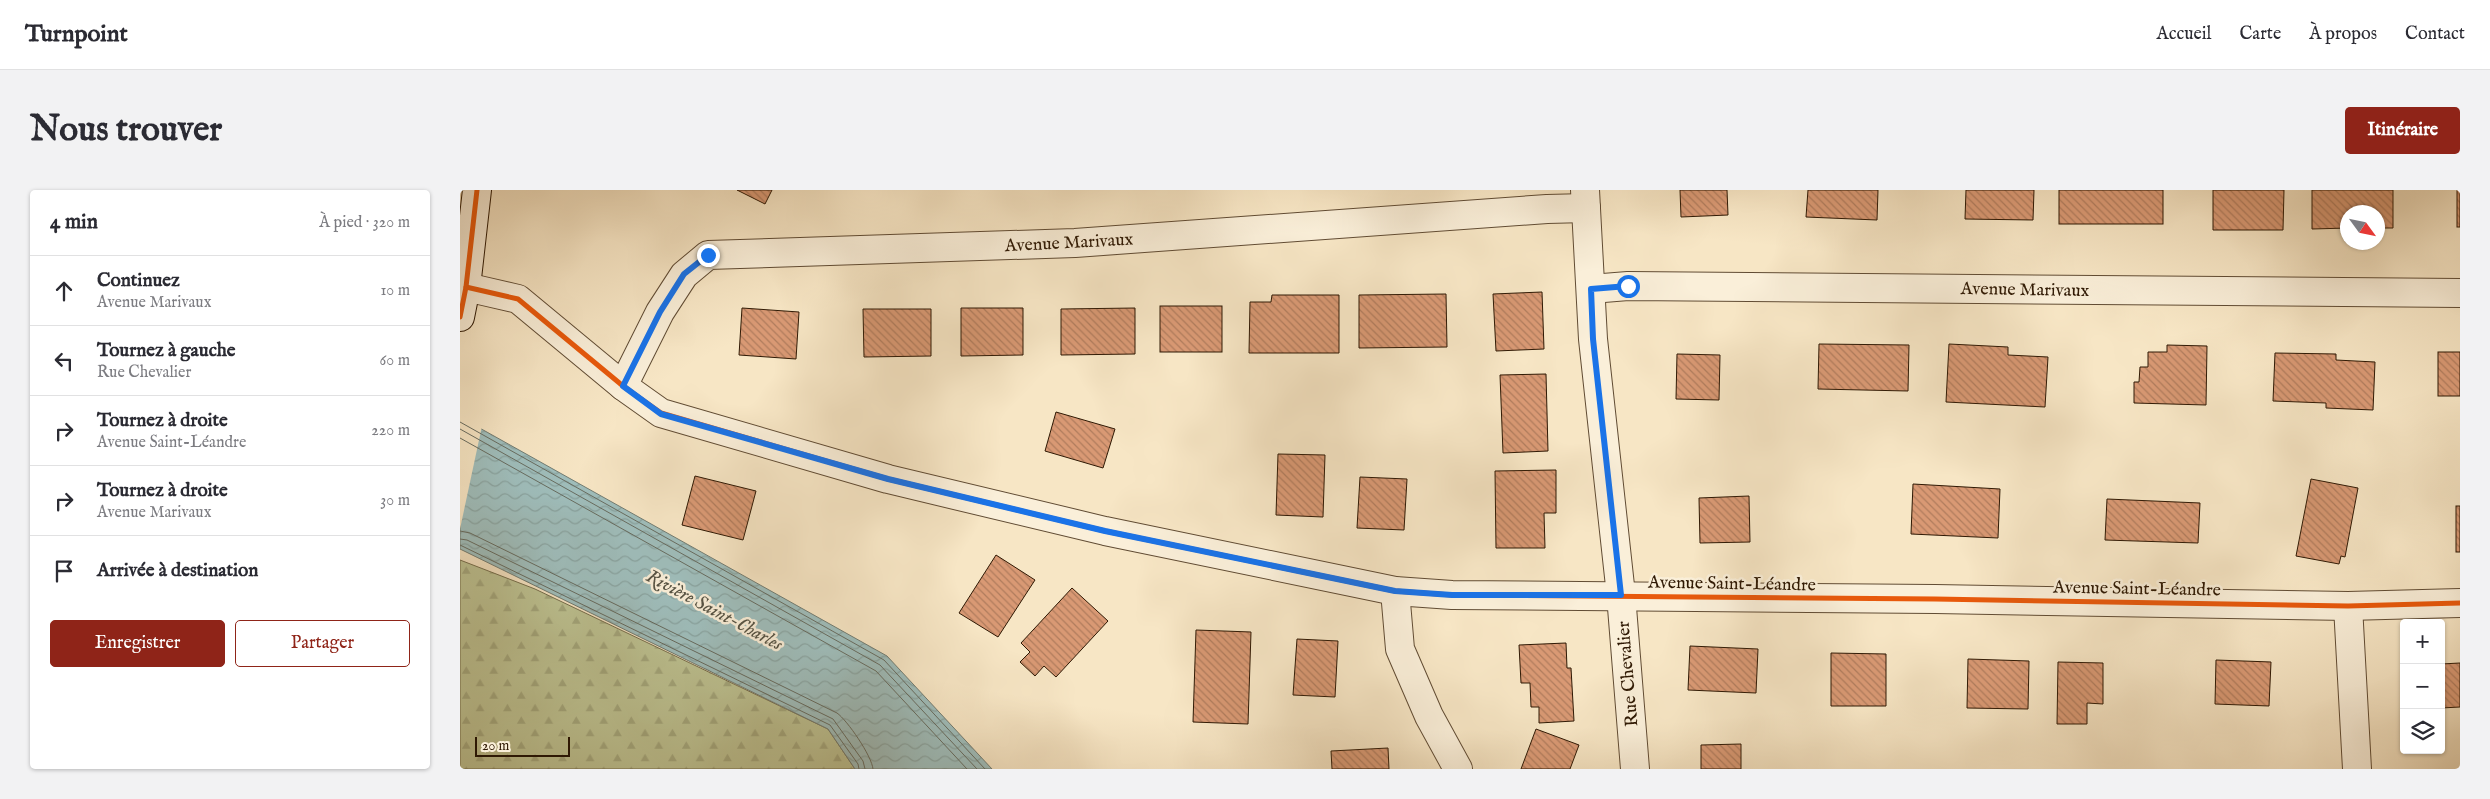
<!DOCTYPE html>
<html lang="fr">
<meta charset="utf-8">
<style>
body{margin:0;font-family:"IM FELL English",serif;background:#f2f2f3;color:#2b2b33}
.controls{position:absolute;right:15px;bottom:15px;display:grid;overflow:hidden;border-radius:5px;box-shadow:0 1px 4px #0004}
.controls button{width:45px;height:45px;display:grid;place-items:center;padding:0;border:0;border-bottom:1px solid #e1e1e2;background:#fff;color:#2b2b33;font:25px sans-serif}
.compass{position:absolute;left:1880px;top:15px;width:45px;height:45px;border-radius:50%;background:#fff;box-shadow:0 1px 4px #0004;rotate:123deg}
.scale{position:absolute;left:15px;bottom:12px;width:95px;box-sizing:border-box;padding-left:5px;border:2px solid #2f1904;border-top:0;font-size:14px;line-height:18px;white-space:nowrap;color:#2f1904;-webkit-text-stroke:4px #faefd9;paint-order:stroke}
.stop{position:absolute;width:15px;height:15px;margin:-11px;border:4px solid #1a73e8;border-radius:50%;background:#fff}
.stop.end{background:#1a73e8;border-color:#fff;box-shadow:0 1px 5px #0008}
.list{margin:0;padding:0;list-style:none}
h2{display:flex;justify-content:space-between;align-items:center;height:65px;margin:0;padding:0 20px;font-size:21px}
h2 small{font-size:16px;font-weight:400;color:#7c7c81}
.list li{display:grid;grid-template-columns:32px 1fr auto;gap:15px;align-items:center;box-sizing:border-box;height:70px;padding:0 20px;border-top:1px solid #e1e1e2}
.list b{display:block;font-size:19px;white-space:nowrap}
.list p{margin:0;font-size:16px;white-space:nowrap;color:#7c7c81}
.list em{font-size:16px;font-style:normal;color:#7c7c81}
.actions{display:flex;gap:10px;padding:15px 20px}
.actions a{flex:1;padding:11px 0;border:1px solid #8f2418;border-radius:5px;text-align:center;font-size:18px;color:#8f2418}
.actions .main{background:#8f2418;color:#fff}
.icon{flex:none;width:28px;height:28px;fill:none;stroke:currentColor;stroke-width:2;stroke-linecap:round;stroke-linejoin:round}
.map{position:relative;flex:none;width:2000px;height:579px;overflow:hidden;border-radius:5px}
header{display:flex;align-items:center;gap:30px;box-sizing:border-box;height:70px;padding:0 25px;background:#fff;border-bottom:1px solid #e1e1e2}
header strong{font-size:24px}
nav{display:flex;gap:28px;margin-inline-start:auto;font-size:18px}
.intro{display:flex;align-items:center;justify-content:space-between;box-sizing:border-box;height:120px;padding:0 30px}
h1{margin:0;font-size:35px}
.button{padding:12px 22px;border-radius:5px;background:#8f2418;color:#fff;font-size:18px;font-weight:700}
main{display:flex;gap:30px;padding:0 30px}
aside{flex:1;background:#fff;border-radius:5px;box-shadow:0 1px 4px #0004}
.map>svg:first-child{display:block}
.forest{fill:url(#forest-firs);stroke:#766e4c}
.water{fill:url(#water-waves);stroke:#727c72}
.pier{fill:#f7e6c5}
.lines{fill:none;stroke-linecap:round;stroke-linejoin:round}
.shore{stroke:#676c60;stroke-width:1}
.building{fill:url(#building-back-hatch);stroke:#2f1904}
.street-casing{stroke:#614c34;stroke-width:30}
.secondary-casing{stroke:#2f1904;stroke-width:30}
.street{stroke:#faefd9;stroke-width:28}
.secondary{stroke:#faefd9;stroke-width:28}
.cycleway-casing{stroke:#faefd9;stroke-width:8}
.cycleway{stroke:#e8590c;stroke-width:5}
.route{stroke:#1a73e8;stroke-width:6}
.labels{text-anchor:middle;stroke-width:5;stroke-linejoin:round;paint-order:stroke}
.street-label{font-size:18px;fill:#2f1904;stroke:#faefd9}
.water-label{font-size:19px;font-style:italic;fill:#565344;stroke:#faefd9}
</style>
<header>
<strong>Turnpoint</strong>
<nav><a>Accueil</a><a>Carte</a><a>À propos</a><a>Contact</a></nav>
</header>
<div class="intro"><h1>Nous trouver</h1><a class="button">Itinéraire</a></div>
<main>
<aside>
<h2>4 min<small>À pied · 320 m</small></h2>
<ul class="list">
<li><svg class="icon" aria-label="ahead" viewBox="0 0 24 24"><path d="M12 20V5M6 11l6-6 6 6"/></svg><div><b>Continuez</b><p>Avenue Marivaux</p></div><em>10 m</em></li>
<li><svg class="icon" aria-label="left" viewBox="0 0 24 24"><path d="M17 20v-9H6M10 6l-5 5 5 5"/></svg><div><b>Tournez à gauche</b><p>Rue Chevalier</p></div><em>60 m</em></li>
<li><svg class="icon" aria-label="right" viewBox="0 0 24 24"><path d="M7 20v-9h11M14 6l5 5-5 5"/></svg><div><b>Tournez à droite</b><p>Avenue Saint-Léandre</p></div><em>220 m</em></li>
<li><svg class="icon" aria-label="right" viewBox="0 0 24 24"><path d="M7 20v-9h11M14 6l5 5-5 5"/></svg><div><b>Tournez à droite</b><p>Avenue Marivaux</p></div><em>30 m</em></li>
<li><svg class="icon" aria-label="arrive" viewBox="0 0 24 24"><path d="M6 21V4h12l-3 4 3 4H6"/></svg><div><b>Arrivée à destination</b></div></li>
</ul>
<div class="actions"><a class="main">Enregistrer</a><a>Partager</a></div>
</aside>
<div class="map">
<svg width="2000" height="579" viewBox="0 0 2000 579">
<defs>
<pattern id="forest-firs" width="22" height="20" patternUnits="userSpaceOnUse" patternTransform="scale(1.25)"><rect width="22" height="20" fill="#bec494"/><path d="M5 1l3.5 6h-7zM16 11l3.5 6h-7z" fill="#a4a87e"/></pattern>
<pattern id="water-waves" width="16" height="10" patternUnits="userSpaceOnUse" patternTransform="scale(1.25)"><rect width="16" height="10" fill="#9fbebc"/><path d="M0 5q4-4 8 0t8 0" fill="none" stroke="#89a3a0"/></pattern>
<pattern id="building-back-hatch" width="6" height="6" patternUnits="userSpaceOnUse" patternTransform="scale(1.25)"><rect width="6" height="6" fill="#d99974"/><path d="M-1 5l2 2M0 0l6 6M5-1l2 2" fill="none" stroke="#b07c5d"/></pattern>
</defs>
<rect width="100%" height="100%" fill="#f7e6c5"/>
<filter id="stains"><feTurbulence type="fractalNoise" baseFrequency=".004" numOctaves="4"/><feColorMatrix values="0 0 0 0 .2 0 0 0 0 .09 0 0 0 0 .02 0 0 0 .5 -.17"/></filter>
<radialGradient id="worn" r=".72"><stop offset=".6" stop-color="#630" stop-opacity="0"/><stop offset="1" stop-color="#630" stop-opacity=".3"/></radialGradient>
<!-- forest -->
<path class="forest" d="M0,370L75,399L368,539L395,579H0Z"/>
<!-- water -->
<path class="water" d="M0,227L427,466L532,579H395L368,539L0,359Z"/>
<!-- pier -->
<path class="pier" d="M0,224L22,236L0,339Z"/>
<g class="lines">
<!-- shore -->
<g class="shore">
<path d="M0,232L424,470L525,579"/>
<path d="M0,239L420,475L517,579"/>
<path d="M0,248L416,481L507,579"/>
<path d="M0,341L10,343L377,523C387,530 412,566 413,579"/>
<path d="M0,349L7,350L373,529L403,571L405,579"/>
<path d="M0,355L370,535L398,574L399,579"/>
</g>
</g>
<!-- building -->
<g class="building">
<path d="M277,0H312L305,14Z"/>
<path d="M1220,0H1267L1268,25L1221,27Z"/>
<path d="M1348,0H1418L1417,30L1346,27Z"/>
<path d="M1506,0H1574L1573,30L1505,29Z"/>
<rect x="1599" y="0" width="104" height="34"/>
<path d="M1753,0H1824L1823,40H1753Z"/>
<path d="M1852,0H1933V38H1918V22H1888V38L1852,39Z"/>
<rect x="1997" y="0" width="3" height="37"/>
<path d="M1082,102L1084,159L1036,161L1033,104Z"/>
<path d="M986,104L987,157L899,158V105Z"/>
<path d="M812,105H879V163H789L790,112H811Z"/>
<rect x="700" y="116" width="62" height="46"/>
<path d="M282,118L339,122L336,169L279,165Z"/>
<path d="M501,118H563V165L501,166Z"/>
<path d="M675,118V164L601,165V119Z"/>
<path d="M403,119H471V166L404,167Z"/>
<path d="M1359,154L1449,155L1448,201L1358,199Z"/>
<path d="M1489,154L1548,157V165L1588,167L1585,217L1486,212Z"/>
<path d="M1707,155L1747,156L1746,215L1674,213V192H1679L1680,177H1688V162H1707Z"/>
<rect x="1978" y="162" width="22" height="44"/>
<path d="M1815,163L1876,164V170L1915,172L1913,220L1866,218V213L1813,211Z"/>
<path d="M1217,164L1260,165L1259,210L1216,209Z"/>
<path d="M1086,184L1088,261L1043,263L1040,185Z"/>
<path d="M596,222L655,239L643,278L585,261Z"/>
<path d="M818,264L865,265L863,327L816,325Z"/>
<path d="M1096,280V323H1084L1085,358H1036L1035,281Z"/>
<path d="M235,286L296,301L283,350L222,335Z"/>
<path d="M900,287L947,289L944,340L897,338Z"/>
<path d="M1851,289L1898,298L1885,367L1881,366L1879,374L1836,366Z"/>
<path d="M1453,294L1540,299L1538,348L1451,344Z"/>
<path d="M1289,306L1290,352L1240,353L1239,308Z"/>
<path d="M1647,309L1740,313L1738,353L1645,350Z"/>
<rect x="1996" y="316" width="4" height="46"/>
<path d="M536,365L575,390L538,447L499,423Z"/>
<path d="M612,398L648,431L596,487L584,476L575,486L560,472L570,462L561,453Z"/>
<path d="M736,440L791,442L788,534L733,532Z"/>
<path d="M837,449L878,451L875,507L833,505Z"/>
<path d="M1106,453L1107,478H1111L1114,531L1079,533V517H1071L1070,493H1061L1059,455Z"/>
<path d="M1230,456L1298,459L1296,503L1228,500Z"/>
<path d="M1371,463L1426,464V516H1371Z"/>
<path d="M1508,469L1569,471L1568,519L1507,518Z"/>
<path d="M1756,470L1811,472L1809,516L1755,514Z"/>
<path d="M1598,472L1643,473V514L1627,513V534H1597Z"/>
<path d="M2000,473V517L1981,518V474Z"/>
<path d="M1076,539L1119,555L1110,579H1061Z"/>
<path d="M1281,554V579H1241V555Z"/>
<path d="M928,558L929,579H872L871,561Z"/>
</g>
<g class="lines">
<!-- street casing -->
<g class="street-casing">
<g id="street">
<path d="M1125,0L1133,149L1161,405L1175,579"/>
<path d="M6,97L58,109L163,196L201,223L428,289L645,341L935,401L992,405L1475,409L1888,416L2000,413"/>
<path d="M1131,99L1168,96L2000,103"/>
<path d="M163,196L200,122L224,85L248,65L615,53L1087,19L1126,18"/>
<path d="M935,401L940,459L969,526L998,579"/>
<path d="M1888,416L1897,579"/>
</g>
</g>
<!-- secondary casing -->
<g class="secondary-casing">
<path id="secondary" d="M0,127L6,97L17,0"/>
</g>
<!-- street -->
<use href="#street" class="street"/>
<!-- secondary -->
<use href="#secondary" class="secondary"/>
<!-- cycleway casing -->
<g class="cycleway-casing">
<g id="cycleway">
<path d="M6,97L58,109L163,196L201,223L428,289L645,341L935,401L992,405L1475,409L1888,416L2000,413"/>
<path d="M0,127L6,97L17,0"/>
</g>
</g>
<!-- cycleway -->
<use href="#cycleway" class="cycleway"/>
</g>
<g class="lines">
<!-- route -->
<path class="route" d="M248,65L224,84L200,122L163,196L201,224L428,289L645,341L935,401L992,405H1161L1133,149L1131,99L1168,96"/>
</g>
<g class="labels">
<!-- street labels -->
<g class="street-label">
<text transform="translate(609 52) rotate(-3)" y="6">Avenue Marivaux</text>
<text transform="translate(1565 99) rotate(1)" y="6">Avenue Marivaux</text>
<text transform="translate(1272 393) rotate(1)" y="6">Avenue Saint-Léandre</text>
<text transform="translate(1677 398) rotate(1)" y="6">Avenue Saint-Léandre</text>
<text transform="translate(1167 484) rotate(-95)" y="6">Rue Chevalier</text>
</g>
<!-- water labels -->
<g class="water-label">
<text transform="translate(255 419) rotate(28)" y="7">Rivière Saint-Charles</text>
</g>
</g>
<rect width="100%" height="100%" filter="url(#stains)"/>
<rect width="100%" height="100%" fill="url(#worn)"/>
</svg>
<div class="controls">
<button>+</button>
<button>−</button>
<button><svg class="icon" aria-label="layers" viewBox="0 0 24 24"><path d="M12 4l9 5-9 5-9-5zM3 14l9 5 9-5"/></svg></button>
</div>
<svg class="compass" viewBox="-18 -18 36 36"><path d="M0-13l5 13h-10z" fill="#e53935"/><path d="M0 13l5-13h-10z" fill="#7c7c81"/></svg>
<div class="scale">20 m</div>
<div class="stop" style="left:1168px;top:96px"></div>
<div class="stop end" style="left:248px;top:65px"></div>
</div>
</main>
